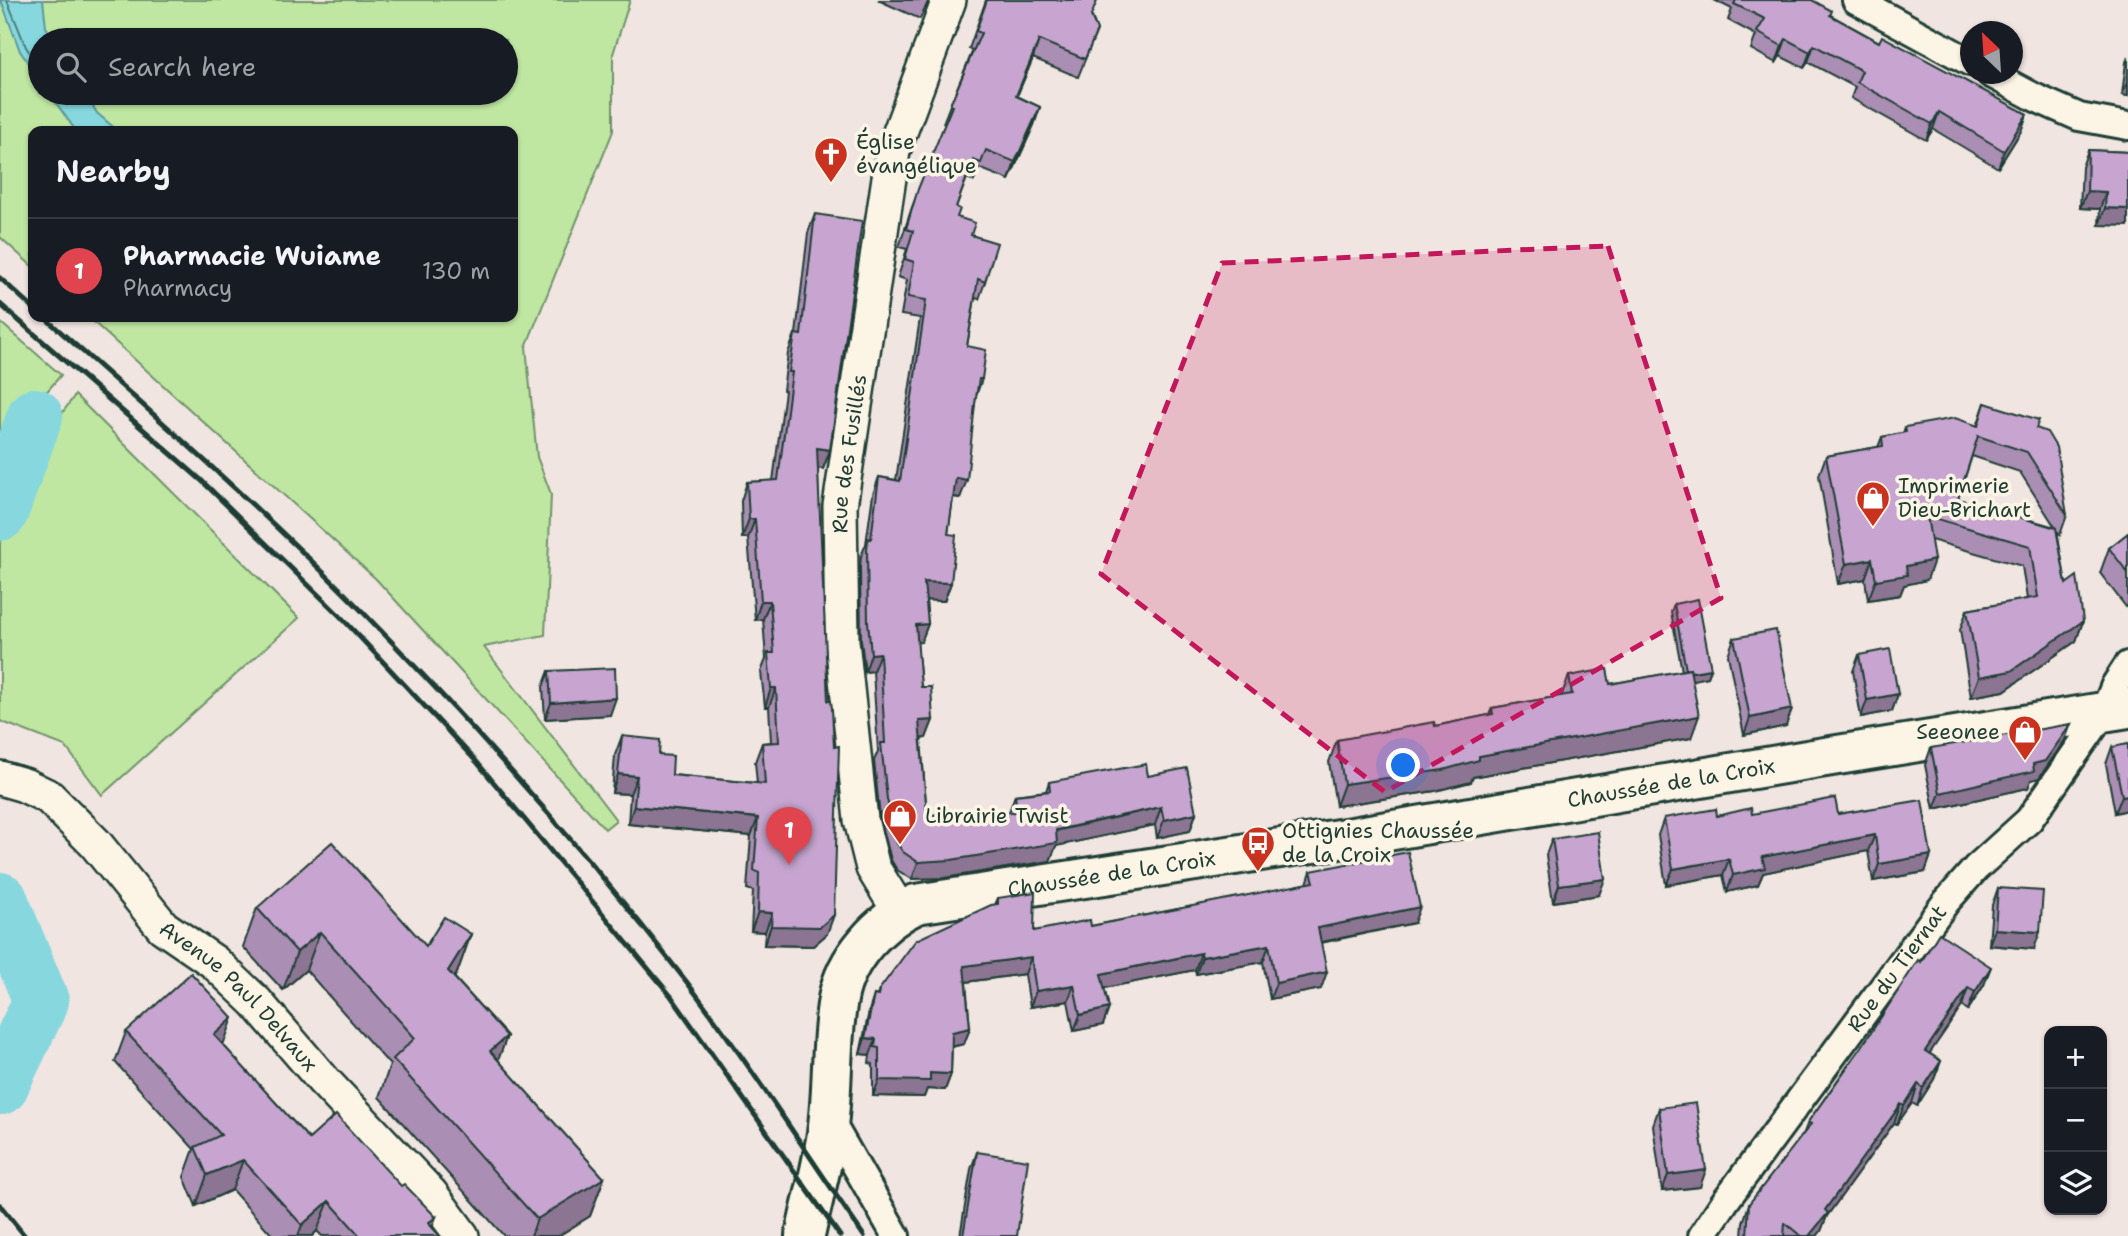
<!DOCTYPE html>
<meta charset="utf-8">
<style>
body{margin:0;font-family:"Shantell Sans",sans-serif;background:#242831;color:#f1f3f6}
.controls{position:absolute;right:21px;bottom:21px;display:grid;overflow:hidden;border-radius:14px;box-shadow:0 2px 5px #0004}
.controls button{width:63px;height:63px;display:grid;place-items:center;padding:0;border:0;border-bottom:2px solid #363941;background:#171b24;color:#f1f3f6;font:35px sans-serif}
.compass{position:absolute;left:1960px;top:21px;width:63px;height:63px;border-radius:50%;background:#171b24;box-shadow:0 2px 5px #0004;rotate:335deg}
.you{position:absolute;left:1404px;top:766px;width:24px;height:24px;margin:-18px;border:5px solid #fff;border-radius:50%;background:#1a73e8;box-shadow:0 0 0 10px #1a73e833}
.badge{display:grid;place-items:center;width:46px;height:46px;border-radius:50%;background:#c8321e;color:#fff;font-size:23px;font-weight:700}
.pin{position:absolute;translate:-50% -58px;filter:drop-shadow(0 2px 4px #0008)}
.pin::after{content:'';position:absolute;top:37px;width:24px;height:21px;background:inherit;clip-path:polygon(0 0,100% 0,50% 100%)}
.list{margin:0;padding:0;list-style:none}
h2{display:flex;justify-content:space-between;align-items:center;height:91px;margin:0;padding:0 28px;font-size:30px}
h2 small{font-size:23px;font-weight:400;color:#9ea1a6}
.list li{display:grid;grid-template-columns:46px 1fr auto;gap:21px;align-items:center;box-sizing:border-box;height:105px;padding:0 28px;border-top:2px solid #363941}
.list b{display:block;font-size:26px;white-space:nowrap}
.list p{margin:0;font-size:23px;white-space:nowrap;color:#9ea1a6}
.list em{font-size:23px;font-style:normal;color:#9ea1a6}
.icon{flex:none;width:38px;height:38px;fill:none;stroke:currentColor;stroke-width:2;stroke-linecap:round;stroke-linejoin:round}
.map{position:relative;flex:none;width:2128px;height:1236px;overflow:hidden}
.search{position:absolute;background:#171b24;box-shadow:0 2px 5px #0004;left:28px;top:28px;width:490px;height:77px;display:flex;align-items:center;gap:18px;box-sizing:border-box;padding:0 24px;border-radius:38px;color:#9ea1a6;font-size:26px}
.panel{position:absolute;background:#171b24;box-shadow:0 2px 5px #0004;left:28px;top:126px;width:490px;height:196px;border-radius:14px}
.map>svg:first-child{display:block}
.green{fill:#bfe7a2;stroke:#6f926b;stroke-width:2;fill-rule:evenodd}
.water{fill:#86d7de;stroke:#5d999a;stroke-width:2}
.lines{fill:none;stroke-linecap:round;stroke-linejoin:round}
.shore{stroke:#487b78;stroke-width:2}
.river{stroke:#86d7de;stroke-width:56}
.minor-casing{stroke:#1f3d34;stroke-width:32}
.tertiary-casing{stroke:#1f3d34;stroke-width:38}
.secondary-casing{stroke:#1f3d34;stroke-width:44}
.minor{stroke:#fcf5e5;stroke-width:26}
.tertiary{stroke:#fcf5e5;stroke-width:33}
.secondary{stroke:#fcf5e5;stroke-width:38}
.rail{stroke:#1f3d34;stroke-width:5}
.wall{fill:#ab8eb3;stroke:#1f3d34;stroke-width:2;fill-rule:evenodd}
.shaded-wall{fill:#8b7492;stroke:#1f3d34;stroke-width:2}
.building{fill:#c7a5d0;stroke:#1f3d34;stroke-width:2}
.marked{fill:#c2185b;fill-opacity:0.2;stroke:#c2185b;stroke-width:5;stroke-dasharray:14 9;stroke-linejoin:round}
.labels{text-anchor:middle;stroke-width:7;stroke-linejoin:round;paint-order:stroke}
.poi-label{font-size:21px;fill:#1f3d34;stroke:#fcf5e5;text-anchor:start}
.street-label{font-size:21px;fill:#1f3d34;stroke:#fcf5e5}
</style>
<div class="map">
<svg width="2128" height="1236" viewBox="0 0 2128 1236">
<rect width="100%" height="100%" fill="#f1e5e1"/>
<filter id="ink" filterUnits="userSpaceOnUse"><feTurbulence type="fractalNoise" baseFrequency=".0143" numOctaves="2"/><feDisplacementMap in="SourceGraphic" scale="14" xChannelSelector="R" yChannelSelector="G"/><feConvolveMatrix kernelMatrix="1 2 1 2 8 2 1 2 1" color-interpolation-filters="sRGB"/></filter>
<g filter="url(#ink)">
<!-- green -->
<g class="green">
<path d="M0,0H630L613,54V131L526,347L537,457L551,494L545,635L484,647L616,820L605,829L376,579L88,317H513V131H33V267L0,237ZM40,40H506V93H40Z"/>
<path d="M0,322L61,375L25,417L0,486Z"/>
<path d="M75,395L299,618L102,795L65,746L0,721V544L39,446Z"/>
</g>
<!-- water -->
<g class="water">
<path d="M1,0H43L46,27L54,40H40V80L20,51Z"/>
<path d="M49,93H85L97,113L118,131H76Z"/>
</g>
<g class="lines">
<!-- shore -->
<path class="shore" d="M7,0L26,47L40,68"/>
<!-- river -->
<g class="river">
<path d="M0,513L35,416"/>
<path d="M0,900L41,1001L0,1087"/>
</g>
<!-- minor casing -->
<g class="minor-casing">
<g id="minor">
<path d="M1856,0L1970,62"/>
<path d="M1991,74L2036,98L2079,117L2128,126"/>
<path d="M829,1119L896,1236"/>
<path id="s1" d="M1702,1236L1726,1200L1946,902L1976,868L2029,820L2104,712L2115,685L2128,665"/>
</g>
</g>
<!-- tertiary casing -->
<g class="tertiary-casing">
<g id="tertiary">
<path id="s2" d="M0,778L24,785L49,797L95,843L163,927L214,962L256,1002L324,1081L431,1194L462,1236"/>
<path id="s3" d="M900,912L873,868L861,820L842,641L840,506L893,151L949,0"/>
</g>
</g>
<!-- secondary casing -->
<g class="secondary-casing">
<g id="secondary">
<path id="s4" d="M805,1236C813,1197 826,1155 829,1116C833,1077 831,1037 838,999C845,958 880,921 916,904L1352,837L1819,758L2128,708"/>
</g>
</g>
<!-- minor -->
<use href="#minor" class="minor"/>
<!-- tertiary -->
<use href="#tertiary" class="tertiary"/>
<!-- secondary -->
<use href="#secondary" class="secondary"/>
<!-- rail -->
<g class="rail">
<path d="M0,278L33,308"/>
<path d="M0,304L201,480L340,616L476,761L671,996L840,1236"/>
<path d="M44,317C149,410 255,503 354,603C471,722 583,849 686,981C749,1063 805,1151 864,1236"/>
<path d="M0,1205L25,1236"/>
</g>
</g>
<!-- wall -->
<g class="wall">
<path d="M878,0H929L920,19Z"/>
<path d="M986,0L1092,17L1097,30L1078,77L1033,58L1017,96L1040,107L1034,125L1009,180L979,168L974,181L967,178L956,207L957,217L971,235L985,282L979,299L975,298L967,346L982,379L976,396L960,498L953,497L948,534L951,583L944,601L926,600L928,624L921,642H917L921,687L933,720L926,738L921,739L927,815L1009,812L1015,795L1046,791L1049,782L1148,776L1196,813L1190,831L1157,838L1155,825L1056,846L1050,861L944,878L912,879L897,870L891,860L880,817L874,761L878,751L873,671L865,672L861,640L860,568L861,556L866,544L873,494L879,477L896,480L920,318L901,315L907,280L898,277L907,249L899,247L912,207L945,124L943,123L950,105L973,50L969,49Z"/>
<path d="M1714,0H1812L1830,15L1879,42L2027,114L2021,131L1998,168L1933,129L1926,140L1851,98L1855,87L1808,62L1804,68L1780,56L1776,63L1751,49L1756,35L1728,20L1732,9Z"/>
<path d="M2128,57V96L2122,95L2126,62Z"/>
<path d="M2088,150L2128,152L2099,225L2100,209L2080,208L2082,167Z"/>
<path d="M815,214L830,450L823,469L818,468L827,934L813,946L764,945L765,932L751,931L753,891L747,889L751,836L628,824L630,794L612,793L615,755L622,736L659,755L672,775L757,783L755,762L762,743L771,742L769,707H765L761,672L766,659L763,619L755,620L748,538H742L741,501L747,482L773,481L785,391L783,390L788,353L795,334H796L808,233Z"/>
<path d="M1985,403L2036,428L2067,515L2060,535L2057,531L2066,584L2083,621L2076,641L2004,691L1971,697L1960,630L1967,610L2027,599L2022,566L1931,540L1927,580L1904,585L1900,595L1868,600L1865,579L1838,584L1819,475L1826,456L1878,447L1882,437L1903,433L1905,427L1977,426ZM1972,456L2020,472L2055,527L1958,499Z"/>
<path d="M2128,533V605L2126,607L2100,573L2109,548Z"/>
<path d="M1674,604L1711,669L1708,677L1692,680L1691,738L1473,777L1471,782L1435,791L1336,806L1329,762L1337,740L1435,726L1489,715L1492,708L1561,696L1569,676L1610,684L1682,671L1671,612Z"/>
<path d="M1734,638L1786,726L1744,735L1728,655Z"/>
<path d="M1859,655L1898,694L1892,711L1861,717L1853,671Z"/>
<path d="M549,671L610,715L545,719L543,687Z"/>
<path d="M2065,740L2039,778L2031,780L2028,788L1934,809L1925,765L1931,748Z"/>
<path d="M2112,747L2128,810L2115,813L2106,764Z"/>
<path d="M1752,814H1838L1931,855L1925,872L1873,881L1868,851L1763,873L1758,885L1727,892L1723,875L1666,885L1658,835L1664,818Z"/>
<path d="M1552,839L1599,895L1553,902L1546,855Z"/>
<path d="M1311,871L1414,923L1321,943V989L1270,999L1263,962L1196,974L1195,970L1104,988L1109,1008L1103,1025L1074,1031L1068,1001L1030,1007L1025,974L966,982L970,1028L964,1044L952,1047L951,1074L945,1090L927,1089L924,1097L873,1096V1064L869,1063L870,1055L860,1054L869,1011L874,995L877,996L879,990L995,905L998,898L1034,931L1091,926L1307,884Z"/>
<path d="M1998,888L2034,949L1989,945L1992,905Z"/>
<path d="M257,908L426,946L471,934L457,973L454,977L507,1036L498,1060L604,1178L590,1216L558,1236H504L379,1097L390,1065L306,970L283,990L243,947Z"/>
<path d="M1921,962L1984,985L1968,1010L1962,1006L1929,1053L1941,1061L1934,1079L1917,1106L1912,1103L1897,1124L1894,1123L1827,1216L1821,1231L1817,1236H1742L1743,1223L1749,1204L1803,1135L1808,1122Z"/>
<path d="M126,1032L223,1045L309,1139L432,1228L440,1236H322L317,1231L312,1236H273L232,1190L196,1206L184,1177L194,1149L115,1062Z"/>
<path d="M1659,1108L1700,1187L1662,1191L1653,1125Z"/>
<path d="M977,1152L1017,1236H960L971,1169Z"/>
</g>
<!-- shaded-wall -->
<g class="shaded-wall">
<path d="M1786,39L1780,56L1776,63L1782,46Z"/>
<path d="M1039,40L1033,58L1009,114L1016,96Z"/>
<path d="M1814,45L1808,62L1804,68L1810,52Z"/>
<path d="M2128,80V96L2122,95Z"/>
<path d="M1040,107L1034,125L1009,180L1015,162Z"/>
<path d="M1939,112L1933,129L1926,140L1932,124Z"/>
<path d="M2027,114L2021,131L1998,168L2004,151Z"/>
<path d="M2087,191L2106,192L2100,209L2080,208Z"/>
<path d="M2105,208L2128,209V226L2099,225Z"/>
<path d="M817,448L830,450L823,469L810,467Z"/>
<path d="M956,478L967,480L960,498L949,496Z"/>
<path d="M749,519H755L748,538H742Z"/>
<path d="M1872,559L1865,579L1838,584L1846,564Z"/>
<path d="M1934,560L1927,580L1904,585L1900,595L1868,600L1876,580L1906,566Z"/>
<path d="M924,582L951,583L944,601L918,600Z"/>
<path d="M761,601H770L763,619L755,620Z"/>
<path d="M2083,621L2076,641L2004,691L1971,697L1979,677Z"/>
<path d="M928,624L921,642L909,643L916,625Z"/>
<path d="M880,653L873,671L865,672L871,654Z"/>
<path d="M1711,669L1708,677L1684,682L1687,673Z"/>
<path d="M771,688H776L769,707H765Z"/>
<path d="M1898,694L1892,711L1861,717L1867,700Z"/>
<path d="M616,698L610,715L545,719L551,703Z"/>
<path d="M1792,709L1786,726L1744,735L1750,718Z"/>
<path d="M1699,716L1691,738L1473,777L1471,782L1435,791L1336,806L1344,784L1479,756Z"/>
<path d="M933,720L926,738L913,739L919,721Z"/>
<path d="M2071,724L2065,740L2039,778L2031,780L2028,788L1934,809L1940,793L2033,764Z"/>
<path d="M618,774L637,776L630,794L612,793Z"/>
<path d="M2128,795V810L2115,813L2122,796Z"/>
<path d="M634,806L758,818L751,836L628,824Z"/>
<path d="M1161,807L1155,825L1056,846L1050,861L944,878L912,879L918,862Z"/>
<path d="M1196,813L1190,831L1157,838L1164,820Z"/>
<path d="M1875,835L1868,851L1763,873L1758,885L1727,892L1733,875L1762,857Z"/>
<path d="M1931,855L1925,872L1873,881L1879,864Z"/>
<path d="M1729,859L1723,875L1666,885L1673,869Z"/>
<path d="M1605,879L1599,895L1553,902L1559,885Z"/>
<path d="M1420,907L1414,923L1312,944L1318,928Z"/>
<path d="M758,912L772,913L765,932L751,931Z"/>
<path d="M834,915L827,934L813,946L764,945L771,926Z"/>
<path d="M1995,929L2040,932L2034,949L1989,945Z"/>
<path d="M320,932L306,970L283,990L297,952Z"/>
<path d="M471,934L457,973L434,1009L448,971Z"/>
<path d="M1269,945L1263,962L1196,974L1202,957Z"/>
<path d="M1201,953L1195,970L1095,990L1101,974Z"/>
<path d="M1031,957L1025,974L958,983L964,966Z"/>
<path d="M1991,967L1984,985L1968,1010L1975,992Z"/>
<path d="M1327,972L1321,989L1270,999L1276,983Z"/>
<path d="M1074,985L1068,1001L1030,1007L1036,991Z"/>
<path d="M1968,988L1962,1006L1919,1069L1925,1051Z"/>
<path d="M1109,1008L1103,1025L1074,1031L1080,1015Z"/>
<path d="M233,1018L222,1048L214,1035Z"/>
<path d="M970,1028L964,1044L946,1048L952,1032Z"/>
<path d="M507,1036L493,1074L490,1051Z"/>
<path d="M865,1038L876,1039L870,1055L860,1054Z"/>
<path d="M1941,1061L1934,1079L1917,1106L1923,1088Z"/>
<path d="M930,1073L951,1074L945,1090L927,1089L924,1097L873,1096L879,1080Z"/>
<path d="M1918,1084L1912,1103L1897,1124L1904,1106Z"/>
<path d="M1901,1104L1894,1123L1827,1216L1821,1231L1817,1236H1809L1825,1210Z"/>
<path d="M243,1160L232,1190L196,1206L207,1175Z"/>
<path d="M1706,1170L1700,1187L1662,1191L1668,1175Z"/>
<path d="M604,1178L590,1216L558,1236H531L537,1219Z"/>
<path d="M329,1201L317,1231L312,1236H298L302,1225Z"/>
<path d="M436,1217L429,1236L428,1223Z"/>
</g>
<!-- building -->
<g class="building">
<path d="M987,0H1094L1097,1L1091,16L1097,30L1085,59L1039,40L1016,96L1040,107L1015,162L986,150L981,163L973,160L956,207L960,209L957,217L975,223L971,235L997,243L985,282L978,279L967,346L986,350L982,379H979L975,404L967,480L956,478L948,534L956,535L951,583L924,582L928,624L916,625L921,687H931L933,720L919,721L927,815L1017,812L1015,795L1050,791L1049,782L1146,764L1148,776L1187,768L1196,813L1164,820L1161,807L1056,830L1057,843L951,860L918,862L903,852L897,843L887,799L881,743H885L880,653L871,654L868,622L867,550L868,538L871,539L879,477L900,481L926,300L908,297L914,262L905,259L913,231L906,229L918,189L952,106L950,105L981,33L976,31Z"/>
<path d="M1736,0H1812L1832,11L1830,15L1879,42L1882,36L2027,114L2004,151L1939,112L1932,124L1857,82L1862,71L1814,45L1810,52L1786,39L1782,46L1757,32L1765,19L1734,4Z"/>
<path d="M2088,150L2128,152V209L2105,208L2106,192L2087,191Z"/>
<path d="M815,214L862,221L830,450L817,448L828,701H831L832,709L834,747L839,746L834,915L820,927L771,926L772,913L758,912L759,873L754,870L758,818L634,806L637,776L618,774L622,736L660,740L659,755L673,756L672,775L765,784L762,743L779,742L776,688H771L768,653H774L770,601H761L755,519H749L747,482L778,480L792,372H789L795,334L801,335Z"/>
<path d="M1985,403L2039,420L2036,428L2047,432L2056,447L2067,515L2027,452L1978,436L1958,499L2056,528L2066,584L2077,576L2083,621L2011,671L1979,677L1967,610L2038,597L2030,546L1927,516L1934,560L1906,566L1907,575L1876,580L1872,559L1846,564L1826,456L1883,446L1882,437L1906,432L1905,427L1955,418L1978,426Z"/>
<path d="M2128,533V573L2109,548Z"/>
<path d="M1698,599L1711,669L1691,672L1690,669L1686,670L1674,604Z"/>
<path d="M1776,630L1792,709L1750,718L1734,638Z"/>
<path d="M1890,649L1898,694L1867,700L1859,655Z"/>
<path d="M615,668L616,698L551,703L549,671Z"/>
<path d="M1607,669L1610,684L1690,669L1699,716L1479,756V760L1443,770L1344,784L1337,740L1434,722L1435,726L1493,714L1492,708L1572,694L1569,676Z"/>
<path d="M2071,724L2045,761L2033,764L2034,771L1940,793L1931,748Z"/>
<path d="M2128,744V795L2122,796L2112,747Z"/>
<path d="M1835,798L1838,814L1922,800L1931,855L1879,864L1875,835L1762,857L1765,868L1733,875L1729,859L1673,869L1664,818L1716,809L1717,816L1751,808L1752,814Z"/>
<path d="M1598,832L1605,879L1559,885L1552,839Z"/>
<path d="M332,842L426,946L444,917L471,934L448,971L507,1036L490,1051L604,1178L537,1219L393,1059L415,1038L320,932L297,952L257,908Z"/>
<path d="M1408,852L1420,907L1318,928L1327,972L1276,983L1269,945L1202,957L1201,953L1101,974L1109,1008L1080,1015L1074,985L1036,991L1031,957L964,966L970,1028L952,1032L951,1074L930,1073V1081L879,1080V1048L875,1047L876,1039L865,1038L874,995L878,996L879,990L916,940L991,905L998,904V898L1035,892L1034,931L1090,920L1091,926L1314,882L1311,871Z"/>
<path d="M1998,888L2043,891L2040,932L1995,929Z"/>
<path d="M1939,933L1991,967L1975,992L1968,988L1925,1051L1941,1061L1923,1088L1918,1084L1904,1106L1901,1104L1825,1210L1828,1213L1809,1236H1801L1785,1223L1784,1236H1747L1749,1204L1811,1124L1808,1122L1861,1048L1918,960L1921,962Z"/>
<path d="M191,973L233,1018L214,1035L309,1139L336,1115L401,1186L404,1184L436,1217L428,1223L440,1236H360L329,1201L302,1225L243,1160L207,1175L195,1147L221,1135L126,1032Z"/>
<path d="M1696,1103L1706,1170L1668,1175L1659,1108Z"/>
<path d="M977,1152L1028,1160L1017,1236H963Z"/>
</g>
</g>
<!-- marked area -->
<path class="marked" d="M1608,246L1721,598L1385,792L1101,574L1222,263Z"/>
<!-- icons -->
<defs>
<g id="church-pin" transform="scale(1.75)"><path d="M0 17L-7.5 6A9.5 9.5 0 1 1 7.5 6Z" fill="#c8321e" stroke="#fcf5e5"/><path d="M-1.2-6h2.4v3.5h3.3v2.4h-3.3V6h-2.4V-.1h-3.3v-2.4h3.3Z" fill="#fff"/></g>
<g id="shop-pin" transform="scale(1.75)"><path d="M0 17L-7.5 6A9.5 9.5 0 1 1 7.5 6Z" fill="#c8321e" stroke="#fcf5e5"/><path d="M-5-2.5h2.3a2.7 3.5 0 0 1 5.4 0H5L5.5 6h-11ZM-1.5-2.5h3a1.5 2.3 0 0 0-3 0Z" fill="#fff"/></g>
<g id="bus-pin" transform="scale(1.75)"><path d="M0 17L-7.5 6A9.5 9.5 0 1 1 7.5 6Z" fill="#c8321e" stroke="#fcf5e5"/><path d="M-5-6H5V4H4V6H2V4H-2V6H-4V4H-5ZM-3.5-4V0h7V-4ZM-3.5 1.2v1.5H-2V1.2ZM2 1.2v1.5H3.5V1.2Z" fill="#fff"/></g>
</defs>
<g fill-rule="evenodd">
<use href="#church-pin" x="831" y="154"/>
<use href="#shop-pin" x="1873" y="498"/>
<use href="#shop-pin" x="2025" y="732"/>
<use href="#shop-pin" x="900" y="816"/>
<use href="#bus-pin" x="1258" y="843"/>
</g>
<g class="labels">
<!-- poi labels -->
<g class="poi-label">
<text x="856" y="149">Église<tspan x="856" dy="24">évangélique</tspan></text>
<text x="1898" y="493">Imprimerie<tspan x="1898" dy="24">Dieu-Brichart</tspan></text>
<text x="2000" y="739" text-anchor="end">Seeonee</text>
<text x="925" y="823">Librairie Twist</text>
<text x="1282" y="838">Ottignies Chaussée<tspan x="1282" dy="24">de la Croix</tspan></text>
</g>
<!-- street labels -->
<g class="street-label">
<text dy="7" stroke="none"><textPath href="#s3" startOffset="469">Rue des Fusillés</textPath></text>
<text dy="7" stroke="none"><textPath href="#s4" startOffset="1132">Chaussée de la Croix</textPath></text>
<text dy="7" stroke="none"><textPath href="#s4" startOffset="565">Chaussée de la Croix</textPath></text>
<text dy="7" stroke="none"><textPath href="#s1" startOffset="331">Rue du Tiernat</textPath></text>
<text dy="7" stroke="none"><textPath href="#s2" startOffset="329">Avenue Paul Delvaux</textPath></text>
</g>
</g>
</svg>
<div class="controls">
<button>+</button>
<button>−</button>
<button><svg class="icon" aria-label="layers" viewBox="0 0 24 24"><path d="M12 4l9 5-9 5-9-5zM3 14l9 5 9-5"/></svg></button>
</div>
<svg class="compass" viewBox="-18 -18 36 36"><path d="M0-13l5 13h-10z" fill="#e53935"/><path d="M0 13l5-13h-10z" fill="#9ea1a6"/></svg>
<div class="you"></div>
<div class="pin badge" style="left:789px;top:865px;background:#e0444e">1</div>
<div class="search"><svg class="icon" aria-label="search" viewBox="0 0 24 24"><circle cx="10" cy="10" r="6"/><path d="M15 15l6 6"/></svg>Search here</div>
<section class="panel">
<h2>Nearby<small></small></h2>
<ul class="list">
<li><span class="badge" style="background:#e0444e">1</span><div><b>Pharmacie Wuiame</b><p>Pharmacy</p></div><em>130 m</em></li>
</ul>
</section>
</div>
